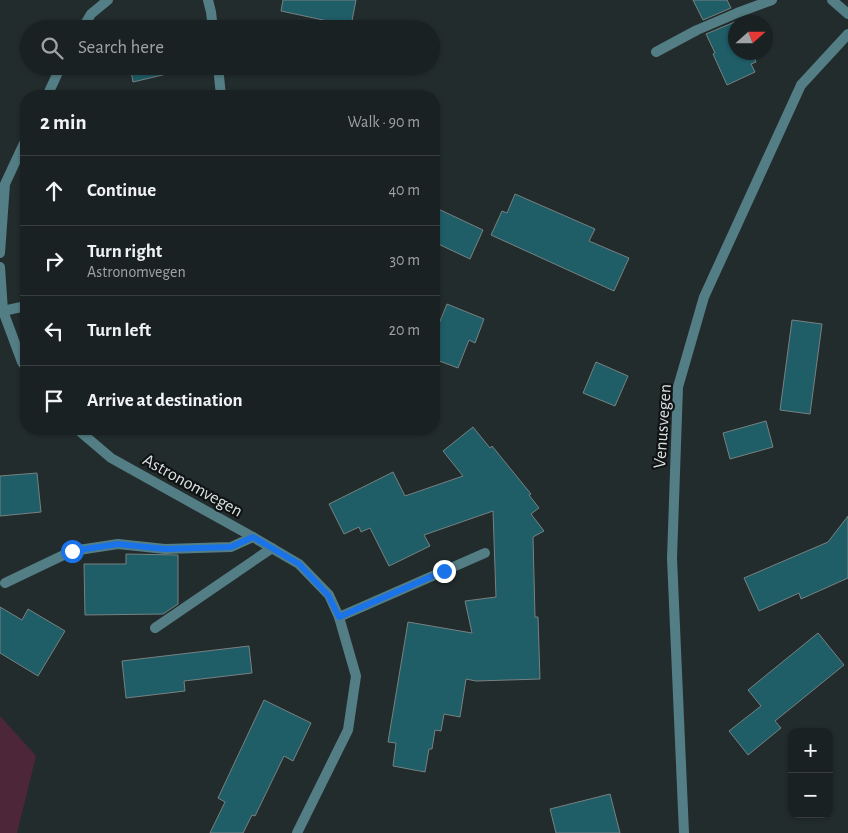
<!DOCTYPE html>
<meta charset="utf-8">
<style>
body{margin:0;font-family:"Alegreya Sans",sans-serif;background:#23292a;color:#f1f3f6}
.controls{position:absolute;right:15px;bottom:15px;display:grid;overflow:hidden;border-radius:10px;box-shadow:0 1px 4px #0004}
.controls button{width:45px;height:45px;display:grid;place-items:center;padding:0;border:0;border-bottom:1px solid #383e40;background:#1a2122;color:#f1f3f6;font:25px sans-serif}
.compass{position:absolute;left:728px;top:15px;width:45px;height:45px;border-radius:50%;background:#1a2122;box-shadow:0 1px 4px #0004;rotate:69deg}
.stop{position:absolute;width:15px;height:15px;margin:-11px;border:4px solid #1a73e8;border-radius:50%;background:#fff}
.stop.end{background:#1a73e8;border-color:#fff;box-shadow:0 1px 5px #0008}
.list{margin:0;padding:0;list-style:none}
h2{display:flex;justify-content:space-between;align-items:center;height:65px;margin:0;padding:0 20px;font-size:21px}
h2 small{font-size:16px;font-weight:400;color:#9fa3a5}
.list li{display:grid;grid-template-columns:32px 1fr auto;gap:15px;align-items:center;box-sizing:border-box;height:70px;padding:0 20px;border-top:1px solid #383e40}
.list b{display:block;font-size:19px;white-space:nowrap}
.list p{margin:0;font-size:16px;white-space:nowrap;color:#9fa3a5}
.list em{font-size:16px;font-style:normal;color:#9fa3a5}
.icon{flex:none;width:28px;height:28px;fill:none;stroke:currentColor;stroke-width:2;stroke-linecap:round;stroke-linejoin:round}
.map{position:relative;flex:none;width:848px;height:833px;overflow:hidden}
.search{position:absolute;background:#1a2122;box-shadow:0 1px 4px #0004;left:20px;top:20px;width:420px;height:55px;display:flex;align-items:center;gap:12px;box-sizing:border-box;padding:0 18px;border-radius:28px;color:#9fa3a5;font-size:19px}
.panel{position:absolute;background:#1a2122;box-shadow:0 1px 4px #0004;left:20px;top:90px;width:420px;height:345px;border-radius:20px}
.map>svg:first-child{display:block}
.green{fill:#4d263a}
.building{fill:#1f5d67;stroke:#778182}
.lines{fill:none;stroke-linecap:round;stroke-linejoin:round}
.service{stroke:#547e85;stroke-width:10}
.minor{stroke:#547e85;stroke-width:10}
.tertiary{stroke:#547e85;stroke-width:10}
.route{stroke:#1a73e8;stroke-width:6}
.labels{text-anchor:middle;stroke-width:4.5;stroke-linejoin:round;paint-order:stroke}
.street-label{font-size:18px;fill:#dadfe0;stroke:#101314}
</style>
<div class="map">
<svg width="848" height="833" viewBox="0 0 848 833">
<rect width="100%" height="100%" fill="#232c2d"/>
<!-- green -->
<path class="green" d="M0,716L36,756L17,833H0Z"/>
<!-- building -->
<g class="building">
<path d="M283,0H356L351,26L281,11Z"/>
<path d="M693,0H727L731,8L703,20Z"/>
<path d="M737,21V22H736V52H752L756,62L751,64L755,72L727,85L713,54L715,53L706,34Z"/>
<path d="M130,66H169L171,73L133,82Z"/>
<path d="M515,194L595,229L589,241L629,258L614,291L491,235L502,211L507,213Z"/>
<path d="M434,207L483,230L470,259L434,242Z"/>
<path d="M447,304L484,319L475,343L469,340L458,368L434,359V336Z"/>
<path d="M792,320L822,324L810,414L780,410Z"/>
<path d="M596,362L628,376L615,406L583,393Z"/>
<path d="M766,421L773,447L730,459L723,433Z"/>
<path d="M473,427L490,448L492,446L531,494L529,495L539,508L531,514L544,531L533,537L535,617H538L540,679L476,681L466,679L460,717L444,714L441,731L435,730L432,749H429L425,772L393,766L396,743L388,742L408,622L472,633L465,601L496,597L493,511L424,535L430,546L389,566L370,528L361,532L359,527L344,534L329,504L393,472L405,496L463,476L443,451Z"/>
<path d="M37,473L41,512L0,516V476Z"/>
<path d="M848,516V578L801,599L799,593L759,611L744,578L828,542Z"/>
<path d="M126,554L178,555V604L163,614L85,615L84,564H126Z"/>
<path d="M0,607L22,620L28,609L65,631L38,676L0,653Z"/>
<path d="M818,633L844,665L775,721L781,728L748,755L729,731L761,706L748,690Z"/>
<path d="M249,646L252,673L184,681L185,691L126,698L122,661Z"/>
<path d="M264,700L311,723L293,761L284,756L255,816L252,815L243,833H210L225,802L218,798Z"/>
<path d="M610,794L620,833H556L550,809Z"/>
</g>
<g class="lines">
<!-- service -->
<g class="service">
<path d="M208,0L211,12L213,29"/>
<path d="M656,52L697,30L737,13L772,0"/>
<path d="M218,66L221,96"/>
<path d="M3,311L26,306"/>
<path d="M5,583L72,551L118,544L165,549L231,547L253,537"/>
<path d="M339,617L485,553"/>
<path d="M155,628L272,548"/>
</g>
<!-- minor -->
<g class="minor">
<path d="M832,0L848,14"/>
<path d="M82,29L91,14L108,0"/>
<path d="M47,96L61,66"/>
<path d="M0,253L5,184L26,139"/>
<path d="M0,267L3,311L22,362L26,368"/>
<path d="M77,429L111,458L253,537L299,564L329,595L339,617L356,676L348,730L297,833"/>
</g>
<!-- tertiary -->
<path class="tertiary" d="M684,833L672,558L678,387L704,297L801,85L848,34"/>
</g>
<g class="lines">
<!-- route -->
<path class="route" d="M72,551L118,544L165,549L231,547L253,537L299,564L328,595L339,617L444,571"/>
</g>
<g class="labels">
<!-- street labels -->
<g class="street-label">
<text transform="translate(662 426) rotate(-86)" y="6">Venusvegen</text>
<text transform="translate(193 485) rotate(29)" y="6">Astronomvegen</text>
</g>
</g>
</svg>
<div class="controls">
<button>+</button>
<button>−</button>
</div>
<svg class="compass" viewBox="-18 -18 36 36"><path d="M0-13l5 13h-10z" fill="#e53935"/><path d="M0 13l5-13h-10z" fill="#9fa3a5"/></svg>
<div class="stop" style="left:72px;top:551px"></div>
<div class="stop end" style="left:444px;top:571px"></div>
<div class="search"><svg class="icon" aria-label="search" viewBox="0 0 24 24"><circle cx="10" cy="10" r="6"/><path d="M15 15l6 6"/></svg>Search here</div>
<section class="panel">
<h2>2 min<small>Walk · 90 m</small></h2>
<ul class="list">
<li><svg class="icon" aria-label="ahead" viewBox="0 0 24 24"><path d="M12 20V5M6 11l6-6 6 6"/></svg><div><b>Continue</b></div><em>40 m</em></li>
<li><svg class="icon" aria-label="right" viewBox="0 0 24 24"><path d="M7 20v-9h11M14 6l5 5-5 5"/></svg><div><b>Turn right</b><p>Astronomvegen</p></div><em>30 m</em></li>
<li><svg class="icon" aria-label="left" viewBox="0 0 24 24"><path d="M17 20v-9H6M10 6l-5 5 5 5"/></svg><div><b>Turn left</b></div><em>20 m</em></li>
<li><svg class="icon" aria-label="arrive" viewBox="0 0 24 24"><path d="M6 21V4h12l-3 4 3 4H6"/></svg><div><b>Arrive at destination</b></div></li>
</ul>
</section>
</div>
